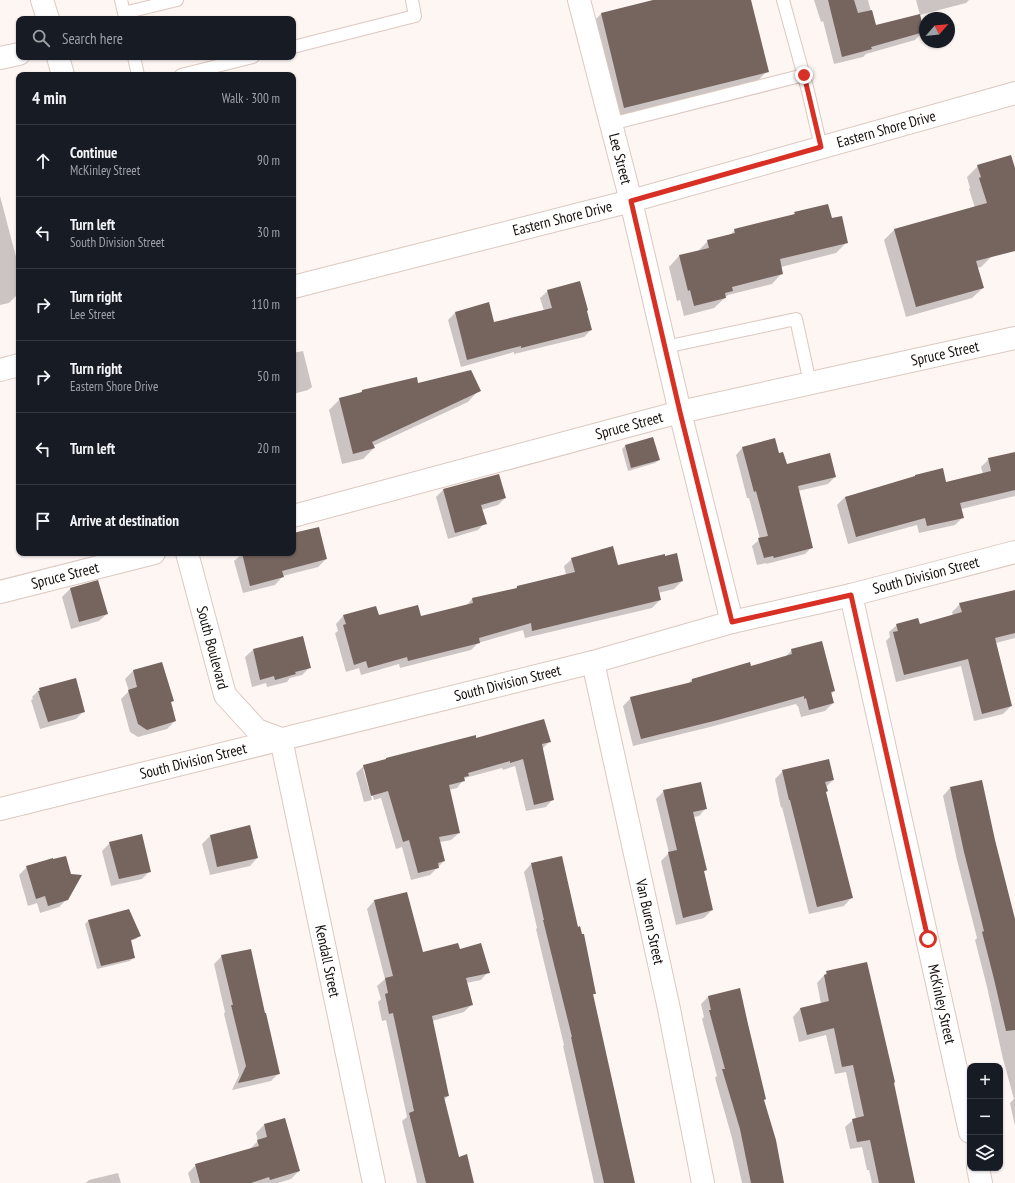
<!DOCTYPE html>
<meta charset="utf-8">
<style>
body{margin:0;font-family:"PT Sans Narrow",sans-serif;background:#242831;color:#f1f3f6}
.controls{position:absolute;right:12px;bottom:12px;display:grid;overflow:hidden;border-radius:8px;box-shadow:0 1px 3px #0004}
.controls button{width:36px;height:36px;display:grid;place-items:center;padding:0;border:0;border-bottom:1px solid #363941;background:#171b24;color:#f1f3f6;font:20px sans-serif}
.compass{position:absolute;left:919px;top:12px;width:36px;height:36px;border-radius:50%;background:#171b24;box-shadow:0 1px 3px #0004;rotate:62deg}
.stop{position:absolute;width:12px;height:12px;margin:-9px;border:3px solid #d93025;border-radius:50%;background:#fff}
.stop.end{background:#d93025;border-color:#fff;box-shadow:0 1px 4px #0008}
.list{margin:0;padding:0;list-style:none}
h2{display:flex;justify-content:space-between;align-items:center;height:52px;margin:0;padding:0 16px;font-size:17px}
h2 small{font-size:13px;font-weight:400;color:#9ea1a6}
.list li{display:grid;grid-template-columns:26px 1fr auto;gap:12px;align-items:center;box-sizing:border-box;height:72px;padding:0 16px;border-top:1px solid #363941}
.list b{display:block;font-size:15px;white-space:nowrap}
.list p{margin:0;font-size:13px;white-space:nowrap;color:#9ea1a6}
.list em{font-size:13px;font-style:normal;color:#9ea1a6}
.icon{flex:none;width:22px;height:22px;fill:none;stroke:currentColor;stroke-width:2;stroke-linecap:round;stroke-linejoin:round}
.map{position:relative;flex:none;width:1015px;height:1183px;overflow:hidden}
.search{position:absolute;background:#171b24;box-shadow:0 1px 3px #0004;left:16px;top:16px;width:280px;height:44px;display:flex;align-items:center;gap:10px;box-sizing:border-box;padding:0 14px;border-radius:8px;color:#9ea1a6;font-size:15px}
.panel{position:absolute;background:#171b24;box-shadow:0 1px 3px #0004;left:16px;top:72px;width:280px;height:484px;border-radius:8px}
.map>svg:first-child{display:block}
.shadow{fill:#0003}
.building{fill:#76645e}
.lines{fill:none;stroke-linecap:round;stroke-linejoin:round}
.lane-casing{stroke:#dcc8c0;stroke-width:14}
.street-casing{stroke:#dcc8c0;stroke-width:24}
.secondary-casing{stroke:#dcc8c0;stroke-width:24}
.lane{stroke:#fff;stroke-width:12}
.street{stroke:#fff;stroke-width:22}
.secondary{stroke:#fff;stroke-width:22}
.route{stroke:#d93025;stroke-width:5}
.labels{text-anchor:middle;stroke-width:3.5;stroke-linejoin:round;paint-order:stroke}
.street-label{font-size:15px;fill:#140e0b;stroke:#fef6f3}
</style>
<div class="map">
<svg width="1015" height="1183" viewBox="0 0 1015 1183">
<rect width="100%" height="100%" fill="#fef6f3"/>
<!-- shadow -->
<g class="shadow">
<path d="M657,0H750L767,71L752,87L609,122L586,29L601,14Z"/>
<path d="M814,0H868L875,27L923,32L915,40L866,54L863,57L834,64L823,21L821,22Z"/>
<path d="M916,0H969L966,3L920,15Z"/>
<path d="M978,166L1015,171V222L992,256L981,267L977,268L983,288L972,298L906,317L884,240L894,230L975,208L969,189L970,188L967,177Z"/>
<path d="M0,196L19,268V293L9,303L0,305Z"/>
<path d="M795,213L832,220L847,242L836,253L781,267L782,273L772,284L728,295L714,308L684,316L680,300L677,301L669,267L679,256L697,252L708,241L730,235L735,230L792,216Z"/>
<path d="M548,291L586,311L591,330L584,337L514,354V352L461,367L448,320L455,313L494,323L544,311L540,298Z"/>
<path d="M303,351L312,387L308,390L293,394V353Z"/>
<path d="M418,384L479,390L468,402L373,446L374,448L363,459L342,464L329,410L340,399L360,393L362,391Z"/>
<path d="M625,446L659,460L655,463L628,471L622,449Z"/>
<path d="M743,447L778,454L786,465L835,477L828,484L798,491L812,547L805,554L766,564V563L757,565L752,546L760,539L749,498H747L736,455Z"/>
<path d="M1015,453V496L961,509L963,517L955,525L919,533L917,525L848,544L837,505L845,497L913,478L915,476L946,484L983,474L981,467L989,459Z"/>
<path d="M498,475L505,498L498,505L481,510L485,523L478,530L448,539L436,497L443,490Z"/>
<path d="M293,535L326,559L318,567L283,576L275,585L243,593L234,561L242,554L245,553H293Z"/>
<path d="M572,559L617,566L682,581L674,589L658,593L660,600L652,608L525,638L523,630L478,643L471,650L400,668L399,664L361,675L359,668L346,672L335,633L338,631L336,624L343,616L420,617L466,606L472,599L515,589L517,587L566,575L564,566Z"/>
<path d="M98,581L107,614L99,621L71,629L62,597L70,589Z"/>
<path d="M1015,591V638L996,643L1011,706L1003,714L974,721L961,666L896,682L886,641L890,637L889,632L897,625L919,626L953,616L952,612L960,604Z"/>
<path d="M253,650L310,667L302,675L290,678L287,682L267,687L266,683L252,687L245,657Z"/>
<path d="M792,650L834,691L831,694L833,703L825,711L801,717L798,706H797L796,704L710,727L633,746L623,706L631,698L688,684L692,679L750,668L784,658Z"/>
<path d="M162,663L172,701L170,703L175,721L167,729L138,737L130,732L121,699L129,691L125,679L133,671Z"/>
<path d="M40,689L84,711L76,719L40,729L31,700L33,699L32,697Z"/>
<path d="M476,739L550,741L542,749L553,799L546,807L526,811L515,766L503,770L502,768L465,778L457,788L449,790L459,833L451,840L440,842L444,861L430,875L411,880L402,847L396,849L381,798L374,800L365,769H363L372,800L364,802L356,773L364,766Z"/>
<path d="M783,771L833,780L826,787L825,793L851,898L844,906L809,914L782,807L781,808L775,779Z"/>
<path d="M950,788L1015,927V1126L1010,1103L1014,1099L1003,1059L987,987L975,940L977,938L957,860L943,796Z"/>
<path d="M664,791L706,808L699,816L694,817L706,870L703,872L712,910L704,918L676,925L661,861L669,853L656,799Z"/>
<path d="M250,827L257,858L250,866L210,875L202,844L210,836Z"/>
<path d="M110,843L150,871L142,879L111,886L102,851Z"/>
<path d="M531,864L577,928L595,993L592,996L634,1183H594L563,1046L564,1045L536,929L537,928L524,872Z"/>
<path d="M27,867L67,899L59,907L40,913L37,903L28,906L19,875Z"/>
<path d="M374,901L422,953L459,951L488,972L481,980L466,983L472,1004L464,1012L432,1021L448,1096L444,1100L458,1158L473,1183H417L402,1121L407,1117L386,1020L382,1021L378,1002L381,999L377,986L385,979L367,909Z"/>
<path d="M89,920L139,935L136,939L130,941L134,957L130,961L97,969L85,924Z"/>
<path d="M222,956L279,1073L271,1081L232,1090L239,1075L224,1014L225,1012L214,964Z"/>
<path d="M827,972L915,1183H872L869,1170H867L862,1147L850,1149L845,1127L853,1120L856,1119L846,1072L835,1074L826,1035L799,1042L793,1017L800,1009L821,1004L817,983Z"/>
<path d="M709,996L783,1183H742L732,1138L715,1078L717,1076L702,1019L704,1017L701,1004Z"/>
<path d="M285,1119L299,1171L291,1179L278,1183H191L188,1173L196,1165L250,1149L258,1141L256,1133L264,1125Z"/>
<path d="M118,1173L121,1183H86L89,1180Z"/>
</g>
<!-- building -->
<g class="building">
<path d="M653,0H751L769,72L624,108L601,13Z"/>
<path d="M828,0H854L858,13L872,10L876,25L920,14L924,32L871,47L872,49L842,57Z"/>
<path d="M1011,155L1015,168V251L976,261L984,288L916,307L894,229L987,203L979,178L981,177L977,165Z"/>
<path d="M828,204L832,218L842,216L848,243L780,259L783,274L732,287L733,291L725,293L726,298L694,306L690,290L688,291L679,255L709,248L707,240L735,233L734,229L795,214L794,212Z"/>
<path d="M580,281L588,310L587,311L592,330L521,348V346L467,360L455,312L489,302L494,322L552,308L547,290Z"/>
<path d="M471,370L481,391L372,442L375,448L353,454L339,398L362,392V390L417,377L418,383Z"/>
<path d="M653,437L660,460L631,468L625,445Z"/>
<path d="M775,438L779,453L783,452L787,464L830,453L836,477L798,486L813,548L774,558L773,556L764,558L758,538L768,536L756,491L754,492L742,447Z"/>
<path d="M1015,452V490L960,503L964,518L927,526L925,518L856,537L845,497L915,476V475L943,468L946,482L991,471L988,458Z"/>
<path d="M499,474L506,498L481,505L487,524L455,533L443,489Z"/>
<path d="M319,527L327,559L282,571L284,577L250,586L242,553H293V533Z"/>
<path d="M613,546L618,565L665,554V556L677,553L683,581L658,587L661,600L532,631L531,623L479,638L480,643L408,661L407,657L368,668L366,661L354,665L343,625L346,624L343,615L376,606L379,615L418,605L421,616L473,603L472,598L517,588V586L575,572L571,558Z"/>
<path d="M98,580L108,614L79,622L70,588Z"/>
<path d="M1015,590V633L995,638L1012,706L982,714L968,659L904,675L893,632L898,631L896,624L918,618L920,624L962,612L959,603Z"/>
<path d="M303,636L311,668L295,672L296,674L275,680L274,676L260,680L253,649Z"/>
<path d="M822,641L835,691L831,692L834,703L809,710L806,698L804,699V696L718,720L641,739L630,697L692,682V679L750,662L751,666L792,654L791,649Z"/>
<path d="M162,662L174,701L171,702L176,721L147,730L138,724L128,690L137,687L133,670Z"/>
<path d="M76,678L85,712L48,722L38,691H40L39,688Z"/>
<path d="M544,719L551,742L542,744L554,800L534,805L523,759L510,763V761L468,773L469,776L464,777L465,781L449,785L460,833L439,837L445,861L438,863L439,868L418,873L409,840L403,842L388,791L371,796L363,765L386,759V758L476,735V738Z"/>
<path d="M829,759L834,780L825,782L828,791L826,792L853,898L817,907L790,800H789L782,770Z"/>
<path d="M982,780L995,840L1015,919V1030L1006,1031L994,979L982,932L984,931L964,852L950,787Z"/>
<path d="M701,782L707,809L693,812L707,870L704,871L713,910L683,918L668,852L677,850L663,790Z"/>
<path d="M250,825L258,858L217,867L210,835Z"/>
<path d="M142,834L151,872L119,879L109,842Z"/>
<path d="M66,856L71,874L82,875L68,900L48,906L45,896L36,899L26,866L53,858V859Z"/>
<path d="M562,856L578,927L580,926L582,934H584L596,994H593L635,1183H604L571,1037H572L543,920H544L531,863Z"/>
<path d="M407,892L423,952L458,943L460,949L481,943L490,973L466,978L473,1005L432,1016L449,1096L444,1097L459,1157L467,1154L474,1183H426L409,1113L414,1111L393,1013L389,1014L385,994L388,993L385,978L393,976L374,900Z"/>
<path d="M129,909L141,936L131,940L135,958L101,966L88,920Z"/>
<path d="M251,949L265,1013H266L280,1074L238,1083L246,1066L231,1005H233L221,955Z"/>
<path d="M867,962L895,1082L894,1083L915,1183H879L870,1140L857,1142L852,1119L864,1116L853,1065L842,1067L834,1028L807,1035L800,1008L829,1001L824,975L827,974L826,971Z"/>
<path d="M740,988L748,1024L766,1099L764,1100L776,1140L784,1183H751L740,1129L722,1069H725L709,1010H711L708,996Z"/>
<path d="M285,1118L300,1171L270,1180L269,1177L251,1183H200L195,1164L259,1146L257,1140L267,1137L264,1124Z"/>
</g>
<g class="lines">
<!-- lane casing -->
<g class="lane-casing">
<g id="lane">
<path d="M121,0L124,13L177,0"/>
<path d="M783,0L808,91L821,147"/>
<path d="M293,47L415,16L412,0"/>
<path d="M134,57L138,75"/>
<path d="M181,75L253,57"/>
<path d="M611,124L804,75"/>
<path d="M665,347L796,319L810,383"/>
</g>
</g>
<!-- street casing -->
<g class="street-casing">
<g id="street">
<path d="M42,0L48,19"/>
<path id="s1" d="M579,0L631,201L680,412L732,622"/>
<path d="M58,57L63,75"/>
<path d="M0,58L19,54"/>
<path id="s2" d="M293,516L680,412L1015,338"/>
<path id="s3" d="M187,553L225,695L257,730L281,739L374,1183"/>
<path id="s4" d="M0,592L154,553"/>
<path id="s5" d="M851,595L970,1132"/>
<path id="s6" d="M593,662L669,1009L703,1183"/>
<path id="s7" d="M0,809L593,662L732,622L851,595L1015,552"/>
<path d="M978,1168L981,1183"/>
</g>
</g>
<!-- secondary casing -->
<g class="secondary-casing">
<g id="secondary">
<path id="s8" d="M293,287L631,201L1015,93"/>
<path d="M0,370L19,365"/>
</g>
</g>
<!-- lane -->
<use href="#lane" class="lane"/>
<!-- street -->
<use href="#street" class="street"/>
<!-- secondary -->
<use href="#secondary" class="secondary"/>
</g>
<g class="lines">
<!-- route -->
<path class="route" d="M804,75L821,147L631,201L680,412L732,622L851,595L928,939"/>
</g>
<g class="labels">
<!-- street labels -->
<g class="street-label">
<text dy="5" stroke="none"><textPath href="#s8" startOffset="614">Eastern Shore Drive</textPath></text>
<text dy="5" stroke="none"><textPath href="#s1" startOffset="164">Lee Street</textPath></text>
<text dy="5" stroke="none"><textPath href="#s8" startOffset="278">Eastern Shore Drive</textPath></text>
<text dy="5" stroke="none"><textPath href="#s2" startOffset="672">Spruce Street</textPath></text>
<text dy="5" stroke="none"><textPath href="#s2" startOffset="348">Spruce Street</textPath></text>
<text dy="5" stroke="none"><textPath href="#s4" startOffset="67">Spruce Street</textPath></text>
<text dy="5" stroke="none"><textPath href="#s7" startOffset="955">South Division Street</textPath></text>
<text dy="5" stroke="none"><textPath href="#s3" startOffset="98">South Boulevard</textPath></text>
<text dy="5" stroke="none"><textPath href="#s7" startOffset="523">South Division Street</textPath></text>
<text dy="5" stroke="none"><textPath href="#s7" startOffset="199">South Division Street</textPath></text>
<text dy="5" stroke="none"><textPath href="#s6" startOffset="266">Van Buren Street</textPath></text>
<text dy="5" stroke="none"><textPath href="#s3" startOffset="447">Kendall Street</textPath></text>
<text dy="5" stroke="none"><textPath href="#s5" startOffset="419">McKinley Street</textPath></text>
</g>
</g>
</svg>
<div class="controls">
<button>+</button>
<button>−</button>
<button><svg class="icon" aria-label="layers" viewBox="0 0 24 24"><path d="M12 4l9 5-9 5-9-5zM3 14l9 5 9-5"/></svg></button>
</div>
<svg class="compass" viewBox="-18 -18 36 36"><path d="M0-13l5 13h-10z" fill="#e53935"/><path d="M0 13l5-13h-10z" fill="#9ea1a6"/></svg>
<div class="stop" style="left:928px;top:939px"></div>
<div class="stop end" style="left:804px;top:75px"></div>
<div class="search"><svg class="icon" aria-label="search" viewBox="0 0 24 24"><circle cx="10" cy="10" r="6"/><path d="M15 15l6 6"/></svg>Search here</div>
<section class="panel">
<h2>4 min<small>Walk · 300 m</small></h2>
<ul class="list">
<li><svg class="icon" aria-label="ahead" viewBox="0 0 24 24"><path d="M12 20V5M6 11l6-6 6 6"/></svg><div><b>Continue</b><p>McKinley Street</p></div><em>90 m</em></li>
<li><svg class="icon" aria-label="left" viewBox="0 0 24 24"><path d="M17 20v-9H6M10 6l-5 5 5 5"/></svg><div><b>Turn left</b><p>South Division Street</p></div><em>30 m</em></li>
<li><svg class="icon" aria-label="right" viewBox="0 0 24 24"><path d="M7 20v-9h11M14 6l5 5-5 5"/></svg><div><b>Turn right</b><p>Lee Street</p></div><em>110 m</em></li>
<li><svg class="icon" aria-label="right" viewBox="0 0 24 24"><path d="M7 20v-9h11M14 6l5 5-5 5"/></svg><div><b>Turn right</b><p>Eastern Shore Drive</p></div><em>50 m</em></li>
<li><svg class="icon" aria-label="left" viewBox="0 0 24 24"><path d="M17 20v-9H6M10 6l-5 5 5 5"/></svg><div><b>Turn left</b></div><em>20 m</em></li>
<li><svg class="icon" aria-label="arrive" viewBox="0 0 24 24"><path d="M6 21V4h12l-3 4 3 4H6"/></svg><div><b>Arrive at destination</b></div></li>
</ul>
</section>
</div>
